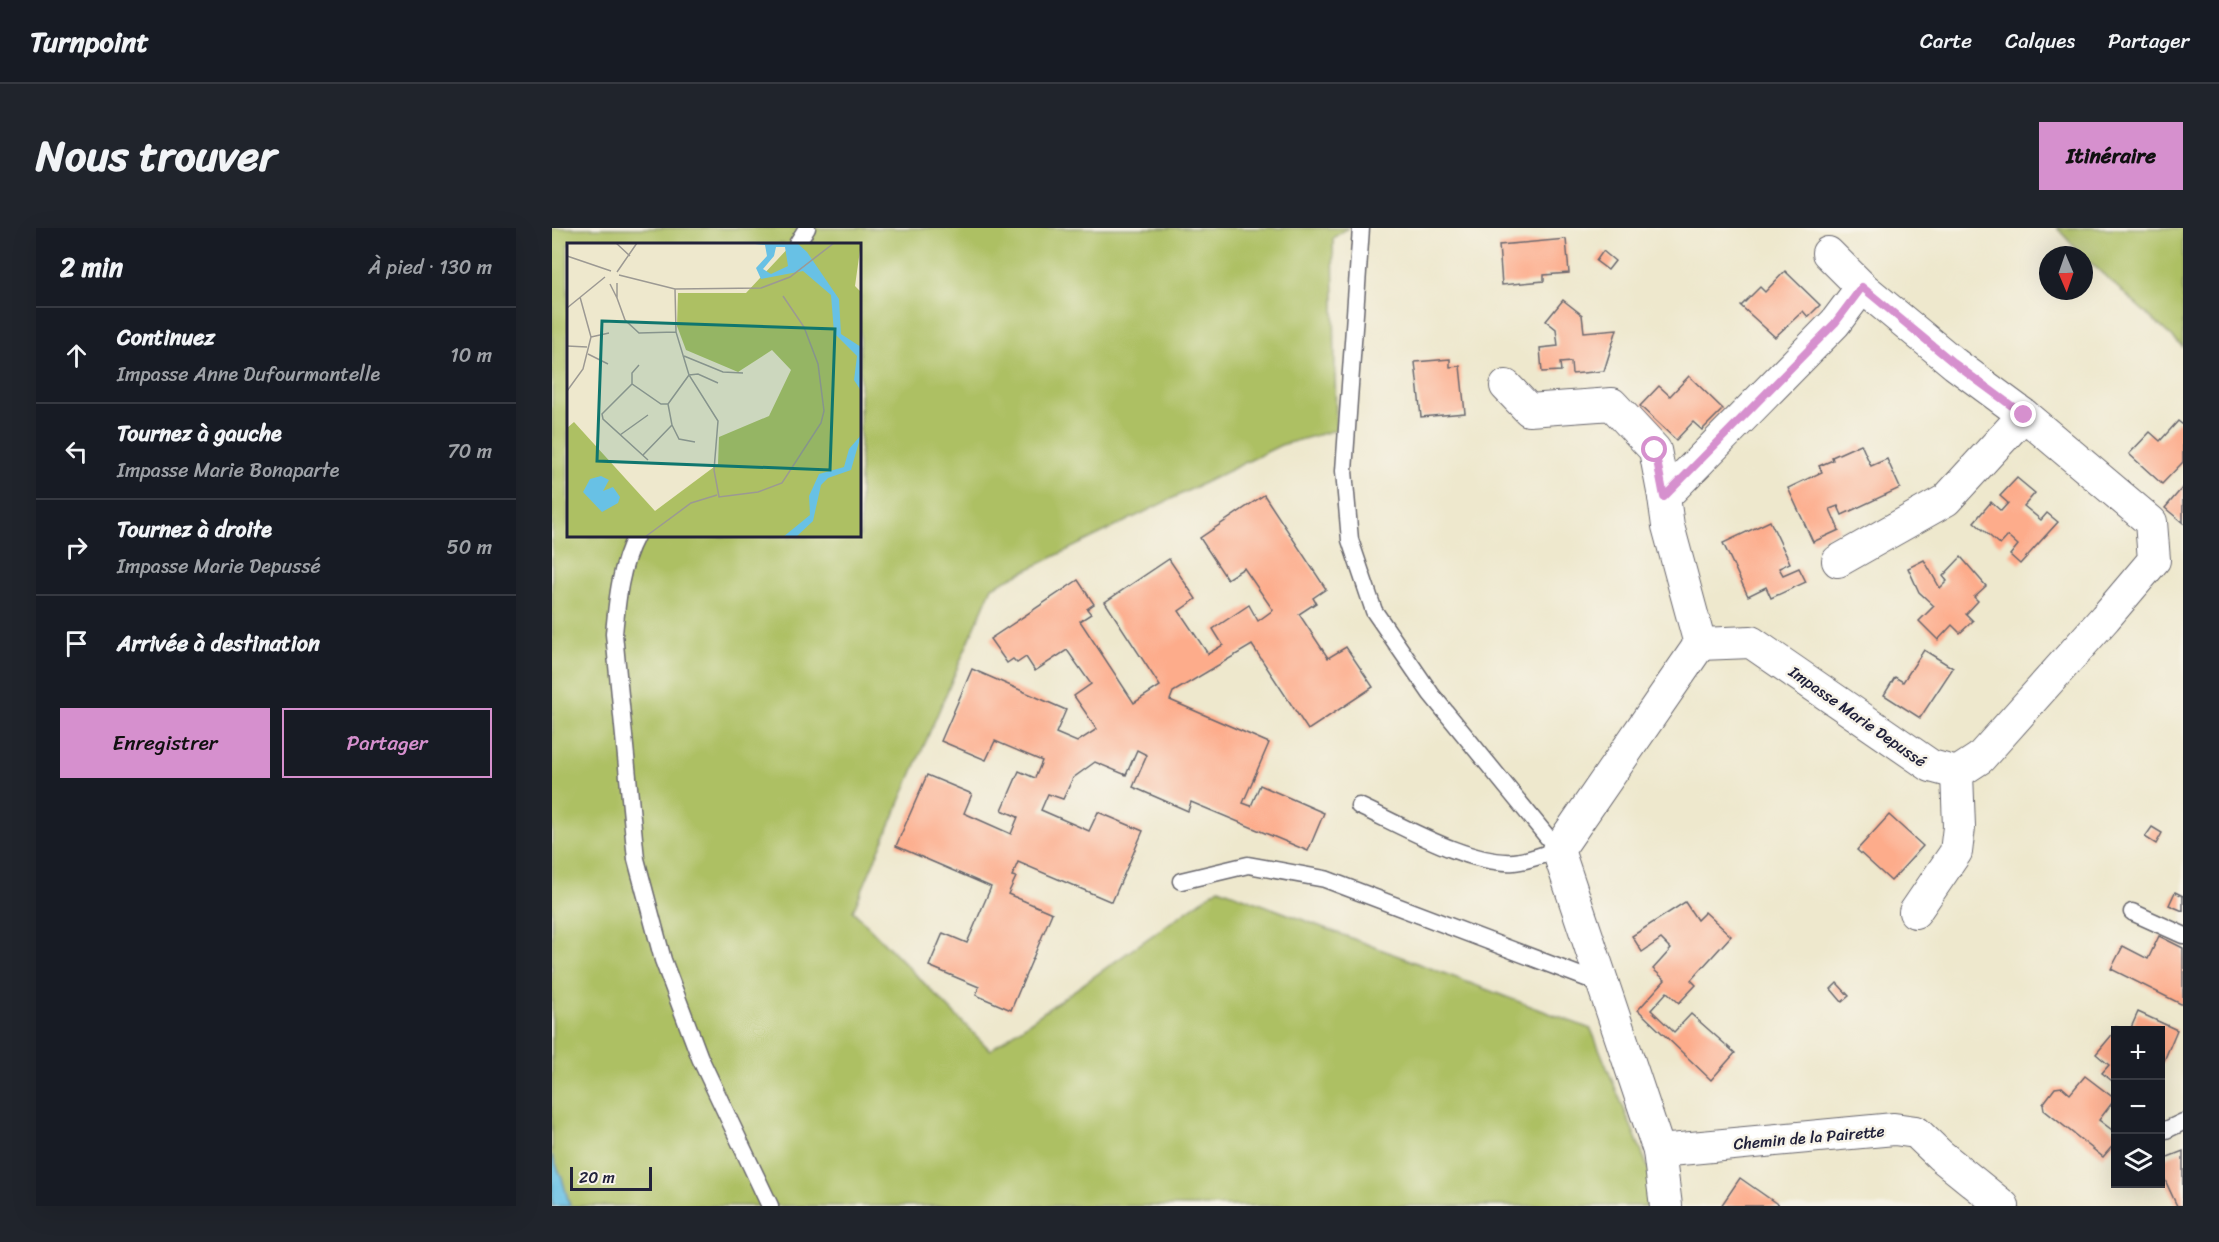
<!DOCTYPE html>
<html lang="fr">
<meta charset="utf-8">
<style>
body{margin:0;font-family:Sriracha,sans-serif;background:#20242c;color:#f1f3f6}
.controls{position:absolute;right:18px;bottom:18px;display:grid;overflow:hidden;border-radius:0px;box-shadow:0 6px 24px #0002}
.controls button{width:54px;height:54px;display:grid;place-items:center;padding:0;border:0;border-bottom:2px solid #363941;background:#171b24;color:#f1f3f6;font:30px sans-serif}
.compass{position:absolute;left:1487px;top:18px;width:54px;height:54px;border-radius:50%;background:#171b24;box-shadow:0 6px 24px #0002;rotate:178deg}
.scale{position:absolute;left:18px;bottom:15px;width:82px;box-sizing:border-box;padding-left:6px;border:3px solid #22223b;border-top:0;font-size:16px;line-height:21px;white-space:nowrap;color:#22223b;-webkit-text-stroke:4px #f7f3e8;paint-order:stroke}
.stop{position:absolute;width:18px;height:18px;margin:-14px;border:4px solid #d690ce;border-radius:50%;background:#fff}
.stop.end{background:#d690ce;border-color:#fff;box-shadow:0 2px 6px #0008}
.list{margin:0;padding:0;list-style:none}
h2{display:flex;justify-content:space-between;align-items:center;height:78px;margin:0;padding:0 24px;font-size:26px}
h2 small{font-size:20px;font-weight:400;color:#9ea1a6}
.list li{display:grid;grid-template-columns:39px 1fr auto;gap:18px;align-items:center;box-sizing:border-box;height:96px;padding:0 24px;border-top:2px solid #363941}
.list b{display:block;font-size:22px;white-space:nowrap}
.list p{margin:0;font-size:20px;white-space:nowrap;color:#9ea1a6}
.list em{font-size:20px;font-style:normal;color:#9ea1a6}
.actions{display:flex;gap:12px;padding:18px 24px}
.actions a{flex:1;padding:14px 0;border:2px solid #d690ce;border-radius:0px;text-align:center;font-size:21px;color:#d690ce}
.actions .main{background:#d690ce;color:#111}
.icon{flex:none;width:33px;height:33px;fill:none;stroke:currentColor;stroke-width:2;stroke-linecap:round;stroke-linejoin:round}
.map{position:relative;flex:none;width:1631px;height:978px;overflow:hidden;border-radius:0px}
header{display:flex;align-items:center;gap:36px;box-sizing:border-box;height:84px;padding:0 30px;background:#171b24;border-bottom:2px solid #363941}
header strong{font-size:28px}
nav{display:flex;gap:33px;margin-inline-start:auto;font-size:21px}
.intro{display:flex;align-items:center;justify-content:space-between;box-sizing:border-box;height:144px;padding:0 36px}
h1{margin:0;font-size:42px}
.button{padding:15px 27px;border-radius:0px;background:#d690ce;color:#111;font-size:21px;font-weight:700}
main{display:flex;gap:36px;padding:0 36px}
aside{flex:1;background:#171b24;border-radius:0px;box-shadow:0 6px 24px #0002}
.map>svg:first-child{display:block}
.green{fill:#adc063;stroke:#68714f;stroke-width:1.5;fill-rule:evenodd}
.water{fill:#68c1e5;stroke:#457290;stroke-width:1.5}
.building{fill:#fdac8b}
.lines{fill:none;stroke-linecap:round;stroke-linejoin:round}
.service-casing{stroke:#69676e;stroke-width:19}
.minor-casing{stroke:#69676e;stroke-width:34}
.service{stroke:#fff;stroke-width:16}
.minor{stroke:#fff;stroke-width:32}
.route{stroke:#d690ce;stroke-width:8}
.labels{text-anchor:middle;stroke-width:5;stroke-linejoin:round;paint-order:stroke}
.street-label{font-size:16px;fill:#22223b;stroke:#f7f3e8}
.inset-road{fill:none;stroke:#9c9993;stroke-width:1.5}
.view{fill:#0f766e;fill-opacity:0.15;stroke:#0f766e;stroke-width:3}
.inset-edge{fill:none;stroke:#22223b;stroke-width:3}
</style>
<header>
<strong>Turnpoint</strong>
<nav><a>Carte</a><a>Calques</a><a>Partager</a></nav>
</header>
<div class="intro"><h1>Nous trouver</h1><a class="button">Itinéraire</a></div>
<main>
<aside>
<h2>2 min<small>À pied · 130 m</small></h2>
<ul class="list">
<li><svg class="icon" aria-label="ahead" viewBox="0 0 24 24"><path d="M12 20V5M6 11l6-6 6 6"/></svg><div><b>Continuez</b><p>Impasse Anne Dufourmantelle</p></div><em>10 m</em></li>
<li><svg class="icon" aria-label="left" viewBox="0 0 24 24"><path d="M17 20v-9H6M10 6l-5 5 5 5"/></svg><div><b>Tournez à gauche</b><p>Impasse Marie Bonaparte</p></div><em>70 m</em></li>
<li><svg class="icon" aria-label="right" viewBox="0 0 24 24"><path d="M7 20v-9h11M14 6l5 5-5 5"/></svg><div><b>Tournez à droite</b><p>Impasse Marie Depussé</p></div><em>50 m</em></li>
<li><svg class="icon" aria-label="arrive" viewBox="0 0 24 24"><path d="M6 21V4h12l-3 4 3 4H6"/></svg><div><b>Arrivée à destination</b></div></li>
</ul>
<div class="actions"><a class="main">Enregistrer</a><a>Partager</a></div>
</aside>
<div class="map">
<svg width="1631" height="978" viewBox="0 0 1631 978">
<rect width="100%" height="100%" fill="#f7f3e8"/>
<filter id="ink" filterUnits="userSpaceOnUse"><feTurbulence type="fractalNoise" baseFrequency=".0167" numOctaves="2"/><feDisplacementMap in="SourceGraphic" scale="12" xChannelSelector="R" yChannelSelector="G"/><feConvolveMatrix kernelMatrix="1 2 1 2 8 2 1 2 1" color-interpolation-filters="sRGB"/></filter>
<filter id="wash" filterUnits="userSpaceOnUse"><feTurbulence type="fractalNoise" baseFrequency=".008" numOctaves="4" result="noise"/><feDisplacementMap in="SourceGraphic" scale="24" xChannelSelector="R" yChannelSelector="G"/><feGaussianBlur stdDeviation="1.35" result="paint"/><feColorMatrix in="noise" values="0 0 0 0 0 0 0 0 0 0 0 0 0 0 0 0 0 1.4 0 .05"/><feComposite in="paint" operator="in"/></filter>
<g filter="url(#wash)">
<rect width="100%" height="100%" fill="#eee8cd"/>
<!-- green -->
<g class="green">
<path d="M0,0H796L781,10L784,202L729,217L440,359L301,683L438,822L667,660L1039,801L1105,961V978H0ZM16,16H308V308H16Z"/>
<path d="M1505,0H1631V119L1529,26Z"/>
</g>
<!-- water -->
<path class="water" d="M0,927L10,950L18,978H0Z"/>
<g id="blocks">
<!-- building -->
<g class="building">
<path d="M1014,11L1017,45L992,47V53L950,57L947,17Z"/>
<path d="M1051,23L1063,33L1056,42L1044,33Z"/>
<path d="M1233,43L1268,77L1256,89L1251,83L1223,109L1189,78L1208,59L1213,64Z"/>
<path d="M1011,72L1030,87L1032,104L1065,101L1052,143L1020,146L1019,134L1008,135L1009,143L990,144L988,120L1006,118L1004,101L994,93Z"/>
<path d="M898,131V139L908,138L913,185L869,189L863,134Z"/>
<path d="M1137,148L1171,181L1150,202L1141,194L1124,212L1088,178L1107,158L1118,168Z"/>
<path d="M1626,193L1631,197V234L1610,256L1577,226L1598,204L1608,213Z"/>
<path d="M1309,216L1319,238L1335,231L1348,260L1290,287L1286,278L1278,281L1287,302L1261,314L1236,260L1270,244L1267,238L1281,232L1280,229Z"/>
<path d="M1465,250L1483,265L1472,278L1489,292L1495,285L1506,294L1468,336L1458,327L1466,317L1456,308L1448,317L1422,294L1439,274L1449,283L1456,275L1448,268Z"/>
<path d="M1631,259V295L1613,280Z"/>
<path d="M712,267L774,361L761,370L764,375L747,386L776,430L794,419L821,459L756,502L700,417L621,464L618,472L717,515L691,575L699,578L708,557L772,585L756,623L639,574L636,583L581,559L595,527L585,522L574,547L543,534L521,550L511,571L496,566L489,582L537,603L546,584L591,603L560,674L466,634L460,648L464,649L456,666L500,685L459,782L424,767L427,759L377,738L391,705L415,715L439,659L344,618L375,547L420,566L412,585L459,606L466,589L450,582L467,543L483,550L490,533L443,513L434,532L389,513L420,441L514,482L504,505L525,514L545,501L522,468L539,456L515,422L483,443L474,429L465,435L461,431L455,435L438,411L526,352L542,376L535,381L539,386L528,393L582,475L608,458L553,374L617,331L644,371L627,383L656,426L671,417L661,401L697,377L706,393L721,382L692,340L675,351L648,310Z"/>
<path d="M1218,293L1238,335L1227,340L1231,347L1247,340L1254,354L1219,370L1214,359L1196,368L1171,315Z"/>
<path d="M1409,329L1434,358L1422,369L1426,373L1414,386L1421,393L1408,405L1400,397L1386,412L1367,393L1382,378L1367,364L1356,340L1372,332L1388,360L1395,353L1391,348Z"/>
<path d="M1372,422L1401,440L1368,490L1332,467L1343,449L1351,454Z"/>
<path d="M1337,587L1371,618L1339,653L1305,622Z"/>
<path d="M1600,599L1610,605L1604,616L1593,609Z"/>
<path d="M1623,664L1631,668V683L1617,677Z"/>
<path d="M1133,674L1145,692L1153,684L1179,708L1139,752L1144,757L1127,775L1115,764L1099,782L1122,804L1139,786L1183,825L1159,852L1086,782L1113,752L1101,741L1119,721L1109,711L1090,724L1080,708Z"/>
<path d="M1607,708L1631,720V777L1559,741L1571,718L1596,731Z"/>
<path d="M1285,755L1297,768L1290,774L1279,761Z"/>
<path d="M1586,784L1625,802L1611,835L1608,834V802H1578Z"/>
<path d="M1564,798L1569,802H1564V856L1550,845L1557,837L1544,826L1559,808Z"/>
<path d="M1533,848L1563,871L1547,892L1564,905V914L1551,929L1492,882L1491,876L1503,860L1510,859L1518,866Z"/>
<path d="M1631,923V978H1625L1608,941V932Z"/>
<path d="M1188,950L1228,978H1169Z"/>
</g>
</g>
</g>
<g filter="url(#ink)">
<use href="#blocks" fill-opacity="0" stroke="#69676e" stroke-width="1.5"/>
<g class="lines">
<!-- service casing -->
<g class="service-casing">
<g id="service">
<path d="M245,16L255,0"/>
<path d="M84,308C68,338 65,373 62,406L84,631L111,732L148,830L218,978"/>
<path d="M807,578C849,597 916,637 962,634C976,633 992,626 1006,622L879,466L822,383L798,312L792,243L809,0"/>
<path d="M629,653L696,637L773,651L1050,756"/>
<path d="M1580,684L1631,707"/>
<path d="M1608,901L1614,902L1631,894"/>
</g>
</g>
<!-- minor casing -->
<g class="minor-casing">
<g id="minor">
<path d="M954,158L977,182L1060,176L1103,222L1112,269"/>
<path d="M1286,333L1394,272L1472,187"/>
<path d="M1148,416L1199,414L1379,538L1405,545L1428,530L1553,390L1602,332L1599,294L1472,187L1403,136L1310,59L1276,25"/>
<path d="M1148,416L1116,298L1112,269L1283,95L1310,59"/>
<path d="M1363,684L1404,624L1407,599L1405,545"/>
<path d="M1107,923L1342,901L1364,904L1388,927L1451,978"/>
<path d="M1114,978L1107,923L1006,622L1148,416"/>
</g>
</g>
<!-- service -->
<use href="#service" class="service"/>
<!-- minor -->
<use href="#minor" class="minor"/>
</g>
</g>
<g class="lines" filter="url(#ink)">
<!-- route -->
<path class="route" d="M1103,222L1112,269L1283,95L1310,59L1403,136L1472,187"/>
</g>
<g class="labels">
<!-- street labels -->
<g class="street-label">
<text transform="translate(1306 488) rotate(35)" y="6">Impasse Marie Depussé</text>
<text transform="translate(1257 909) rotate(-5)" y="6">Chemin de la Pairette</text>
</g>
</g>
<!-- overview -->
<g transform="translate(15 15)">
<rect width="294" height="294" fill="#eee8cd"/>
<path d="M226,0H294L288,43L294,49V294H0V185L7,179L88,268L151,221L152,194L202,173L224,127L205,107L171,129L119,107L110,83L111,50H179Z" fill="#adc063"/>
<path d="M179,0H230L240,9L272,56L274,91L294,104V148L287,137L290,113L267,90L264,52L236,28L194,36L189,25L200,13L198,2ZM209,4H218L221,23L204,31L196,26L207,13ZM294,192L284,227L261,235L254,242L246,278L229,294H216L243,272L242,253L252,231L277,224L282,206ZM34,233L42,237L36,248L46,244L53,254L51,260L35,269L16,249L23,236Z" fill="#68c1e5" fill-rule="evenodd"/>
<path class="inset-road" d="M49,0L63,13M0,13L44,28M50,29L70,0M52,32L108,46L194,45L223,34L267,0M43,41L50,55V40M108,46L109,89L122,132L151,178L147,227L152,254L191,249L215,240L254,180L257,168L251,121L237,84L216,53M50,55L58,77L72,90L109,89M0,65L38,34M24,94L42,90M0,103L20,104M21,111L41,121M117,113L156,129L176,130M122,132L131,131L151,140M65,141V130L72,122M0,148L16,126L24,94L13,54M101,161L122,132M105,182L112,196L128,199M53,192L81,172M76,212L105,182L101,161M81,217L36,176L35,171L65,141L94,161H101M78,294L124,260L150,252"/>
<path class="view" d="M35,78L268,86L263,227L30,218Z"/>
<rect width="294" height="294" class="inset-edge"/>
</g>
</svg>
<div class="controls">
<button>+</button>
<button>−</button>
<button><svg class="icon" aria-label="layers" viewBox="0 0 24 24"><path d="M12 4l9 5-9 5-9-5zM3 14l9 5 9-5"/></svg></button>
</div>
<svg class="compass" viewBox="-18 -18 36 36"><path d="M0-13l5 13h-10z" fill="#e53935"/><path d="M0 13l5-13h-10z" fill="#9ea1a6"/></svg>
<div class="scale">20 m</div>
<div class="stop" style="left:1103px;top:222px"></div>
<div class="stop end" style="left:1472px;top:187px"></div>
</div>
</main>
